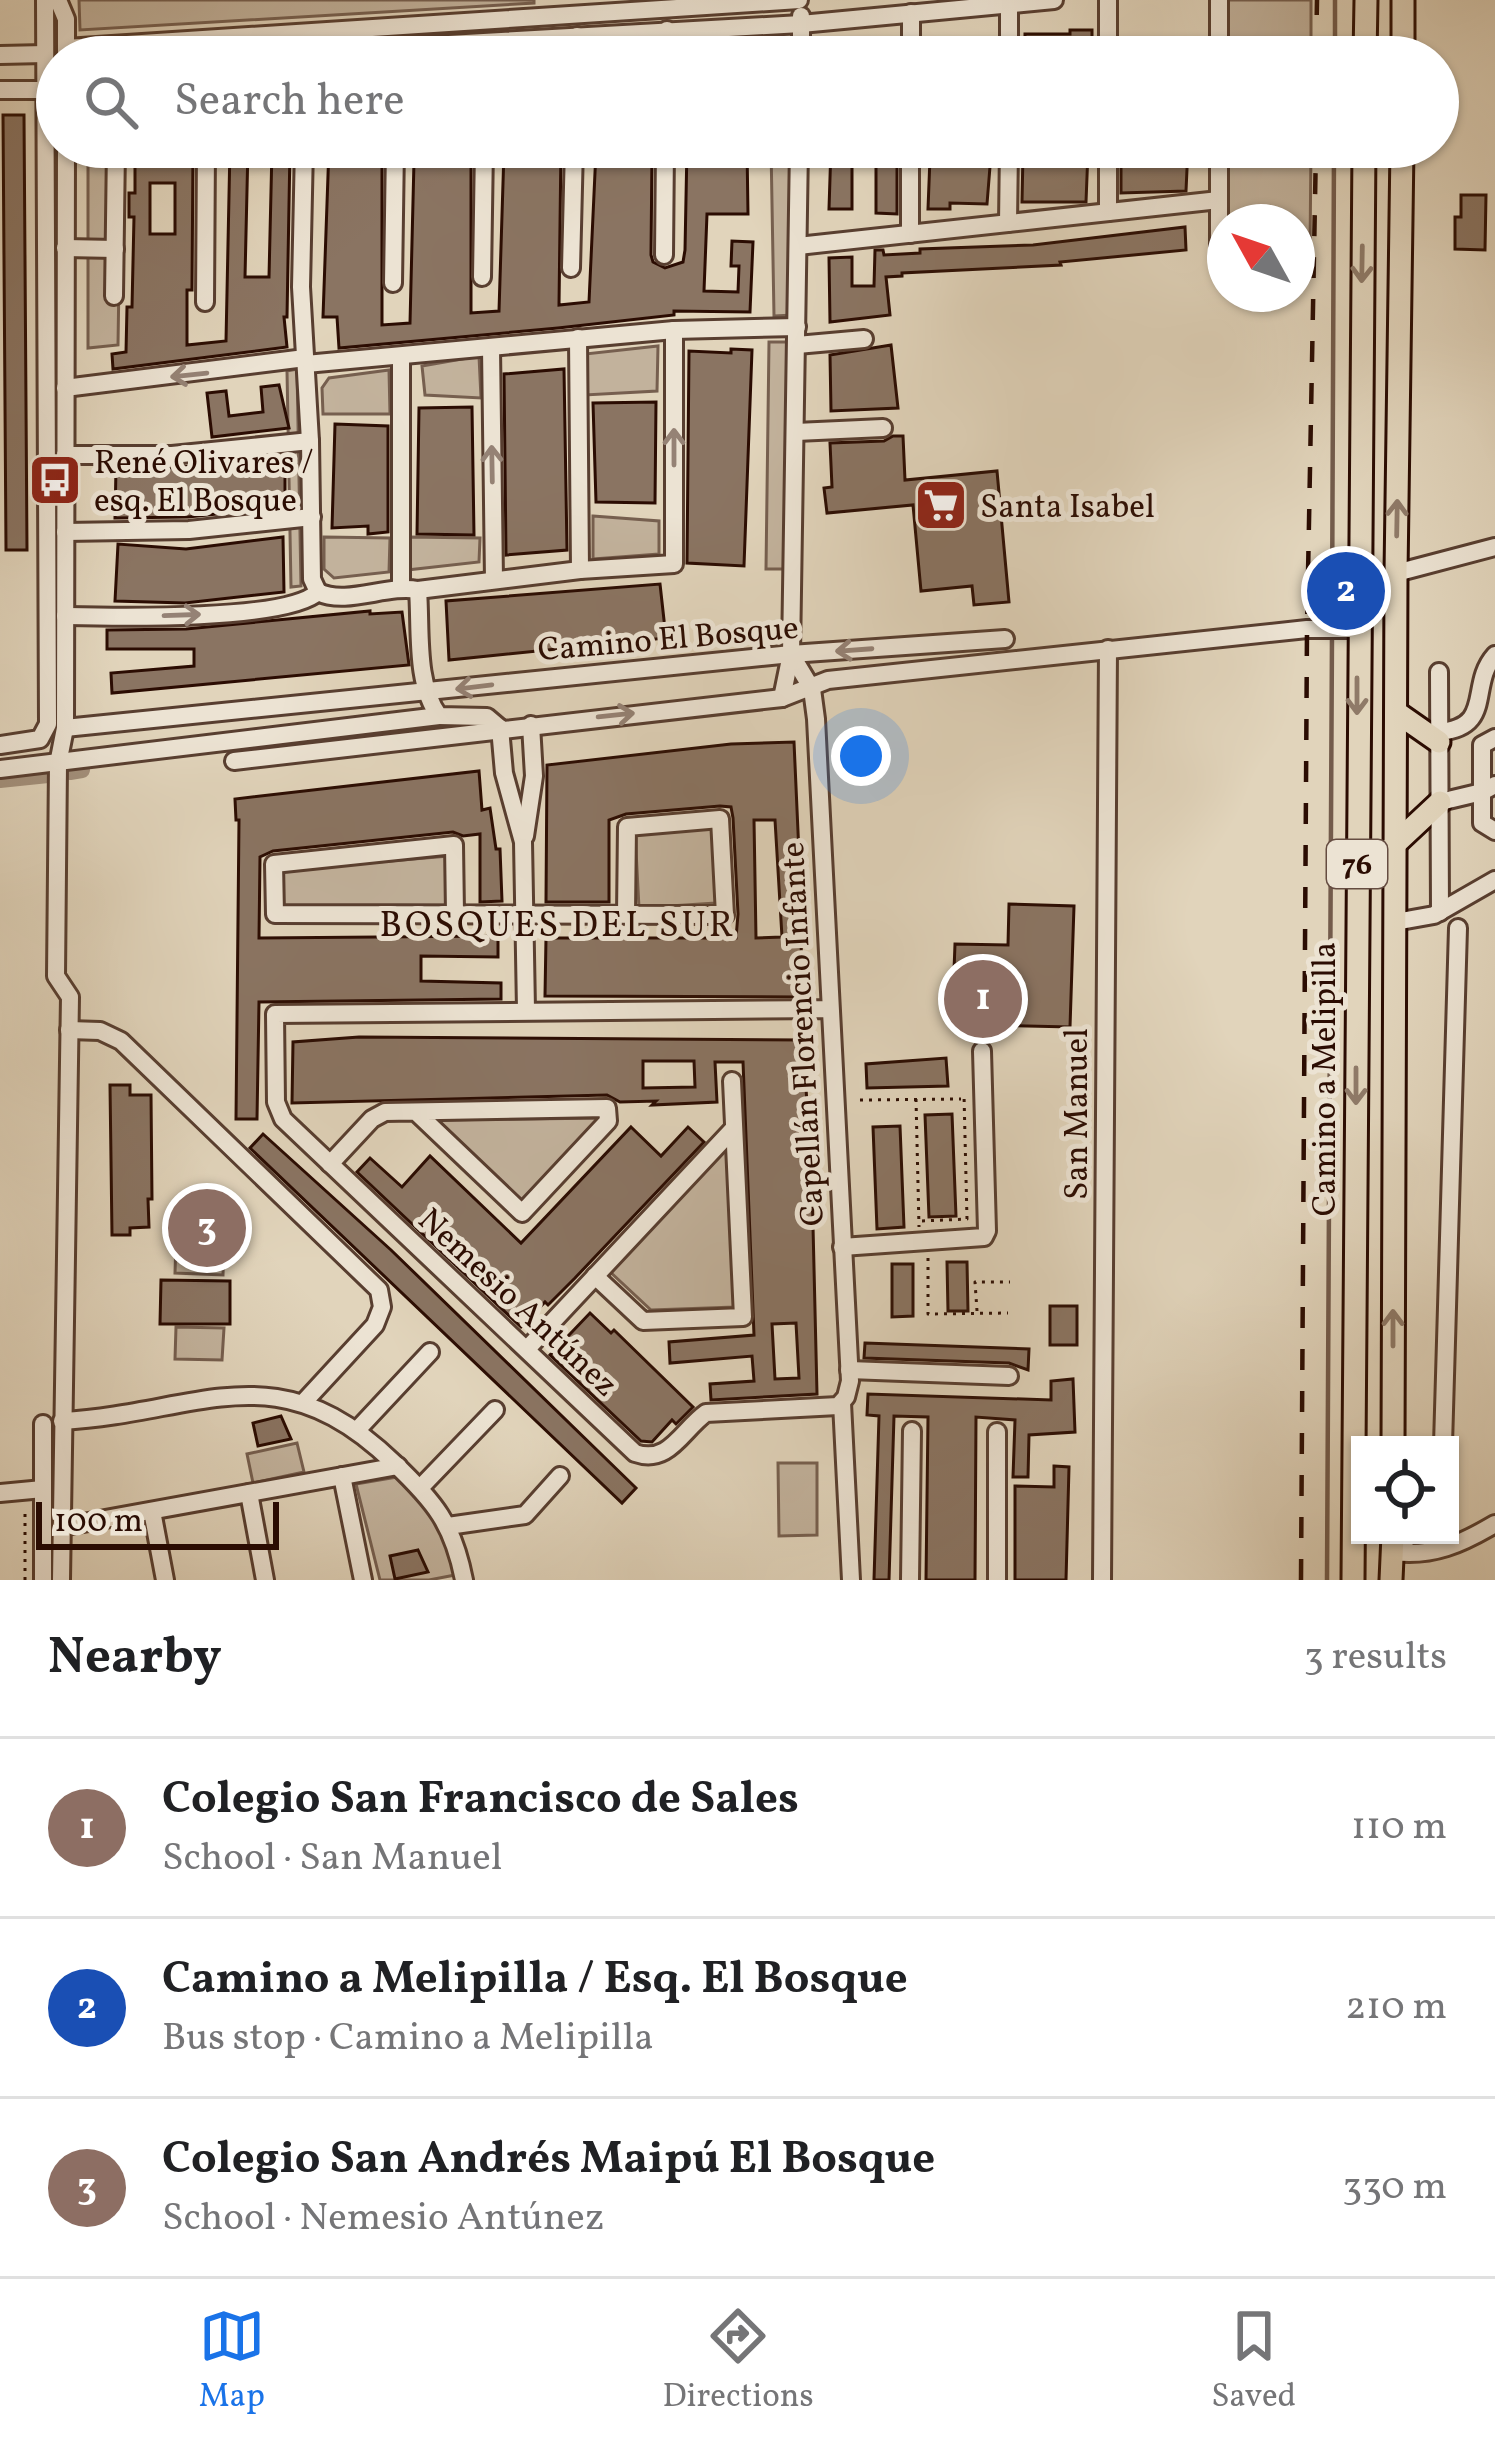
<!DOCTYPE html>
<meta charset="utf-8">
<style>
body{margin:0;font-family:Vollkorn,serif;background:#f6f6f6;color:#202124}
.controls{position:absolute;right:36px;bottom:36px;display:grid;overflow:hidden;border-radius:0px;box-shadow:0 3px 9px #0004}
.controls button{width:108px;height:108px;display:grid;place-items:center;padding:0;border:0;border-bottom:3px solid #e0e0e0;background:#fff;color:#202124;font:60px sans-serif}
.compass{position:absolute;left:1207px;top:204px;width:108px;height:108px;border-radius:50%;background:#fff;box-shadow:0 3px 9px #0004;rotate:310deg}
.scale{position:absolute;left:36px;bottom:30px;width:243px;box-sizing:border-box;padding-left:12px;border:6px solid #2b0c02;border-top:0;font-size:33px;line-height:42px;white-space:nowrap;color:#2b0c02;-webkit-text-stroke:9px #ece3d3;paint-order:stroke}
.you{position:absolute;left:861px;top:756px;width:42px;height:42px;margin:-30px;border:9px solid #fff;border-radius:50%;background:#1a73e8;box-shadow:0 0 0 18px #1a73e833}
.badge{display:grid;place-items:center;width:78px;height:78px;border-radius:50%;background:#1a73e8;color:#fff;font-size:39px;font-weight:700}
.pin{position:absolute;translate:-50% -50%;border:6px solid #fff;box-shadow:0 3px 12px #0006}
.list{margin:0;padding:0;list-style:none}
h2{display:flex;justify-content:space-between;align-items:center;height:156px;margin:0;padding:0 48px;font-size:51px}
h2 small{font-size:39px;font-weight:400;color:#757577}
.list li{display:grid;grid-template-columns:78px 1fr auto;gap:36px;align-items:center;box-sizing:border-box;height:180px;padding:0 48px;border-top:3px solid #e0e0e0}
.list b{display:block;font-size:45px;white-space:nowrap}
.list p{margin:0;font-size:39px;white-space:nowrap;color:#757577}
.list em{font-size:39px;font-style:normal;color:#757577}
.icon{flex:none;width:66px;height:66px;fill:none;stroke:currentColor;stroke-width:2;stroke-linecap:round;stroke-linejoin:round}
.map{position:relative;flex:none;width:1495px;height:1580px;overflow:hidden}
.search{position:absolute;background:#fff;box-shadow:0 3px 9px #0004;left:36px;right:36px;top:36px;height:132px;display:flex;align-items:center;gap:30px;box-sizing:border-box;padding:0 42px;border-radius:66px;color:#757577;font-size:45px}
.sheet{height:696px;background:#fff}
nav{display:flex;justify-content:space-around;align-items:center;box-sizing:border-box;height:168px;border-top:3px solid #e0e0e0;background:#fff;font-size:33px;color:#757577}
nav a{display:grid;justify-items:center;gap:6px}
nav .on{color:#1a73e8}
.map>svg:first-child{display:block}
.green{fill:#c2b29c;stroke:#765f4f;stroke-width:3}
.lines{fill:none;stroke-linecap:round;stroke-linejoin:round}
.stream{stroke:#735b4b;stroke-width:4.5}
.canal{stroke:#a3907c;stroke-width:16}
.building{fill:#8a7462;stroke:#2b0c02;stroke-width:3;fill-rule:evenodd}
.minor-casing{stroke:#583e30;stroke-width:22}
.major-casing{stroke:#2b0c02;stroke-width:27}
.path{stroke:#2b0c02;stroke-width:3;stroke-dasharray:3 6;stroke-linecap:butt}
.minor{stroke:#ece3d3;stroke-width:16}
.major{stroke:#e1d4bb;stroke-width:21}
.rail{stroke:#2b0c02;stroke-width:4.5;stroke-dasharray:21 21;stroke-linecap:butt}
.oneway{stroke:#8f7a68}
.oneway2{stroke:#958275}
.labels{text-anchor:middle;stroke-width:10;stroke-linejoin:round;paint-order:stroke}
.shield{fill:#ece3d3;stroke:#654c41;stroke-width:3}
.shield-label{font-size:30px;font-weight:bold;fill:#2b0c02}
.poi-label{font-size:33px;fill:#2b0c02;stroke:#ece3d3;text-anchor:start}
.street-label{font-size:33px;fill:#2b0c02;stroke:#ece3d3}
.neighbourhood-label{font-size:36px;letter-spacing:3px;fill:#2b0c02;stroke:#ece3d3}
</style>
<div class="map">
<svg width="1495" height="1580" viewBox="0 0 1495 1580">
<rect width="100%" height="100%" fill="#e1d4bb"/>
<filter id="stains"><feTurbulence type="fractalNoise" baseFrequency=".00167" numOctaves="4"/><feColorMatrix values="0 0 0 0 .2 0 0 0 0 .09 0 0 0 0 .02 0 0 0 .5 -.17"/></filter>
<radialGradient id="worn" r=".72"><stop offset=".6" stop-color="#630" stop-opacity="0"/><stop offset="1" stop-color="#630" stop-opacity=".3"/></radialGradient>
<!-- green -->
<g class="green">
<path d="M79,0H534V3L80,30Z"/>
<rect x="1227" y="0" width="84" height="57"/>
<path d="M790,42V57H681V44Z"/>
<path d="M88,147H121L118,345L88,348Z"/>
<path d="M771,147H791L794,315L774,316Z"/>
<path d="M1227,147H1311L1310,251H1297V222H1227Z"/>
<path d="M769,342H792L788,569H766Z"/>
<path d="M658,346L657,391L585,395V354Z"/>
<path d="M479,356L481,398L425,395L422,366Z"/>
<path d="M297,369L301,586L291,587L287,371Z"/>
<path d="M389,370L390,414H323L322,388L329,378Z"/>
<path d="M593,516L659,521V554L593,559Z"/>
<path d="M324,537L390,538L389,572L334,578L324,569Z"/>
<path d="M408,537L480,538L479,562L407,570Z"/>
<path d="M712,827L716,903L639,908L635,831Z"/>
<path d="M449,856L450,906H283V870Z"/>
<path d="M605,1118L524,1204L436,1120Z"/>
<path d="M728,1143L735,1307L651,1310L608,1270Z"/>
<path d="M176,1241L224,1243L223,1275L175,1273Z"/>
<path d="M176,1327L224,1328L222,1360L175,1359Z"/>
<path d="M297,1443L304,1472L253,1483L247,1454Z"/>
<path d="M778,1463H817V1535L779,1536Z"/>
<path d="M397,1477C430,1510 446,1528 455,1575L429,1580H380L356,1484Z"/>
</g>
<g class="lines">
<!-- stream -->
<g class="stream">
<path d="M1335,57V0"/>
<path d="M1332,621L1334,147"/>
<path d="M1327,1580L1332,633"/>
</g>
<!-- canal -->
<g class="canal">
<path d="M70,772L82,770"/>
<path d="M0,780L48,775"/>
</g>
</g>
<!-- building -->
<g class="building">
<path d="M1070,30H1092V57H1025V34H1070Z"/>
<path d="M3,115H24L27,550H6Z"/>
<path d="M230,147H248L245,277H269L272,149H290L287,317H284L287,347L113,369L112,354L126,352L127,307H132L134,217H129V193H135V159H176V150H193L192,290H187V345L226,341ZM150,183H175V234H150Z"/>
<path d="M329,147H382V325L410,323L414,161H455V154H471V313L499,311L504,151L561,147L559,305L589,302L596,151L652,154L651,255L653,262L665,268L683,262L685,250L687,147L747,148L748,214H707L704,291L738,292L739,266H731L732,241L753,242L750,312L674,311V315L558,328L339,348L337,317H323Z"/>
<path d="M831,147H897V214L876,213V166H852V209H829Z"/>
<path d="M1121,147H1188L1186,191L1121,193Z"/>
<path d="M1088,151L1086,202H1022L1023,153Z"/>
<path d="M974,154H991L987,204L950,203V209H928L930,158L974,157Z"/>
<path d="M1461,195H1486L1485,250L1455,249V217H1461Z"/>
<path d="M1185,227L1186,250L1060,262L1061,265L902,273V276L886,277L890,315L830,322L829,258L852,257V286H874L875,250H883L884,255L920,253V249L1033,245Z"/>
<path d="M891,345L898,408L831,411L830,355Z"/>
<path d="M731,349L752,350L744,566L687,563L689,351L731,353Z"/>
<path d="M564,369L567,550L506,555L504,374Z"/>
<path d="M279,385L289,428L212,437L207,393L226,391L229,416L263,412L261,387Z"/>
<path d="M656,402L655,503L596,502L593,403Z"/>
<path d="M472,407L474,535L417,534L419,408Z"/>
<path d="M335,424L388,426V532L368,534V526L332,528Z"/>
<path d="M893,436H903L905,480L997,471L1009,602L974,605L972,586L921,591L913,505L827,513L824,488L832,487L830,443L884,441Z"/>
<path d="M285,456V507L188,517L115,518L116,468H173Z"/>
<path d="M283,537L284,592L185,603L115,601L118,544L186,549Z"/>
<path d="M660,584L666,638L449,660L446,601Z"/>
<path d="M370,611V614L402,612L409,665L112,693L111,673L194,666V649H107V630L186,629Z"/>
<path d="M794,742L802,921L800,997L545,996L546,938H736L738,914L733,818L731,807L720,806L626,814L609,820V902H546L547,765L731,744ZM754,820H775L782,937L756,938Z"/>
<path d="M479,771L482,810L490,808L496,849H500L502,901L480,902V834L463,836L453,832L273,851L260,857L259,938L498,936V957L421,956V981L501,983V999L259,1002L257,1119H236L239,820H236L235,799Z"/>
<path d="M1009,904L1074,906L1070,1027L952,1024L955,944L1008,945Z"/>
<path d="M359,1037L803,1040L812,1184L817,1394L711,1400L710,1384L754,1381L752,1356L670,1363L669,1342L754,1335L743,1062H715L717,1102L652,1105L656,1101L620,1102L607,1095L292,1103L293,1042ZM643,1061H694L695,1087L643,1088ZM796,1323L799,1378L775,1379L772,1324Z"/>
<path d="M946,1058L948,1086L867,1088L866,1064Z"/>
<path d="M110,1085H130V1095H151L152,1199H148L149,1227L130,1228V1235H112Z"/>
<path d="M952,1114L956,1216L929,1217L925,1115Z"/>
<path d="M900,1126L904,1227L877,1229L873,1127Z"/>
<path d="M631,1127L661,1156L688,1127L704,1142L575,1278L548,1305L545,1302L521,1327L357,1172L370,1158L402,1187L430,1156L521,1243Z"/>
<path d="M263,1134L391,1250L636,1488L622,1503L250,1148Z"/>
<path d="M947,1262H967L968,1311H948Z"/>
<path d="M892,1264H913V1316L892,1317Z"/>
<path d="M161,1280L230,1281V1324H160Z"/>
<rect x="1050" y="1306" width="27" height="39"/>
<path d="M590,1313L611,1333L614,1330L693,1407L676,1424L672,1420L652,1442L641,1441L550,1355Z"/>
<path d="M865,1343L1029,1349L1028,1370L1009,1363L864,1358Z"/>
<path d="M1073,1379L1075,1432L1029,1435L1028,1477H1013L1015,1420L976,1417L975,1580H926L928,1417L894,1416L889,1580H874L879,1416L867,1415L868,1394L1051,1400V1381Z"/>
<path d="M281,1416L291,1439L258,1446L253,1423Z"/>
<path d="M1054,1466L1069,1467L1066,1580H1015V1486L1054,1487Z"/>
<path d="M418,1550L428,1572L395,1579L390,1556Z"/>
</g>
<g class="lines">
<!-- minor casing -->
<g class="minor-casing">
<g id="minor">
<path d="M58,0L66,19V57"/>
<path d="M66,48L799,0"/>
<path d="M0,55L45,54"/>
<path d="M218,57L801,24L1054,0"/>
<path d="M576,57L577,36"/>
<path d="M667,57V30"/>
<path d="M801,57V16"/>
<path d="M911,57V13"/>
<path d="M1009,57V4"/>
<path d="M1108,57V0"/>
<path d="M1219,57V0"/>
<path d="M0,90H45"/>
<path d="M304,147L301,287L310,441L312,579L318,592"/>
<path d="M1108,212V147"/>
<path d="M1008,223L1009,147"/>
<path d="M910,234V147"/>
<path d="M798,246L1219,200"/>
<path d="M1219,247V147"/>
<path d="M65,248L115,249"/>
<path d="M664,255L665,147"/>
<path d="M571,268L574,147"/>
<path d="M482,277L484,147"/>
<path d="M393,283L395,147"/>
<path d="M114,296L116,147"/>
<path d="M205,302L206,147"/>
<path d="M578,338L580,570"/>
<path d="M797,345L864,339"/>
<path d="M491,348L494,580"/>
<path d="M306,364L674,330L797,327"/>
<path d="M65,388L305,358"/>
<path d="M796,432L883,428"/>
<path d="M65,455H172L310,441"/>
<path d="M65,532L189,530L312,517"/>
<path d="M1396,573L1495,547"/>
<path d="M401,587V358"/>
<path d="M418,590C421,629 415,684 439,716L487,717L500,728"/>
<path d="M318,592C347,606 387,584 418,590L580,570L674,564V330"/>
<path d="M65,616C113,617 287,621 318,592"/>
<path d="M791,654L812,689L816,719L850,1381L846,1397L838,1406L706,1413C682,1430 669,1465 635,1453L283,1119L276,1102L275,1014L829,1009"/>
<path d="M1439,672L1440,912"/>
<path d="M782,698L791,654L799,147"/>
<path d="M65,728L791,654L1005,639"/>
<path d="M500,728L504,773L523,842L526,1010"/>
<path d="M1439,732C1495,727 1468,685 1495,655"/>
<path d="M1495,738L1482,745V823L1495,831"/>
<path d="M0,745L40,739L48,724L45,0"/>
<path d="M234,761L782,698L828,680L1307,629H1357"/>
<path d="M0,769L439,716"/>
<path d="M1440,802L1482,792L1495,785"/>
<path d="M525,836L534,776L531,725"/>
<path d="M455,913L454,845L274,864L275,914L725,915L720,819L627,827L626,914"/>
<path d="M1395,922L1434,915L1495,880"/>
<path d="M69,1030L100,1031L121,1041L379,1290L382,1307L375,1325L303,1403"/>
<path d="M330,1164L372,1119L385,1112L607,1108L608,1121L522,1213L416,1112"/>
<path d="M842,1247L984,1237L987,1231L982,1051"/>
<path d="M595,1276L643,1321L743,1317L732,1081"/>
<path d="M527,1349L734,1128"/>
<path d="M849,1370L1009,1376"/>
<path d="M842,1403L851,1580"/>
<path d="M62,1421C201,1413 276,1349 394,1463C435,1502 453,1524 464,1580"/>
<path d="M43,1424V1580"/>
<path d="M358,1429L430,1352"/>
<path d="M997,1432V1580"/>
<path d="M1443,1445L1458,928"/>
<path d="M342,1476L363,1580"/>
<path d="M420,1488L495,1410"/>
<path d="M0,1493L43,1489"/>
<path d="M249,1493L265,1580"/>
<path d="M152,1511L165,1580"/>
<path d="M448,1526L525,1515L560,1476"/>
<path d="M61,1527L398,1466"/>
<path d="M1393,1552C1433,1557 1461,1544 1495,1524"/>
<path d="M1393,1552L1411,1535"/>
<path d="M61,1580L70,997L56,976L58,764L65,728L66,147"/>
<path d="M910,1580L912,1431"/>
<path d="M1102,1580L1108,649"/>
</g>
</g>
<!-- major casing -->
<g class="major-casing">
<g id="major">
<path d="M1365,57L1366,0"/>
<path d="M1403,57V0"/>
<path d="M1396,712L1439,742"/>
<path d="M1394,845L1440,802"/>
<path d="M1393,1445L1396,573L1402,147"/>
<path d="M1353,1580L1364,147"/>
<path d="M1391,1580L1393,1535"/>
</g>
</g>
<!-- path -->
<g class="path">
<path d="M916,1099L919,1227"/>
<path d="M860,1100L961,1099"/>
<path d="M922,1221L967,1219L964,1095"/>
<path d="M928,1258V1314L1008,1313"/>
<path d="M977,1311L975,1282H1010"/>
<path d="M25,1580V1509"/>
</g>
<!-- minor -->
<use href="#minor" class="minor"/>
<!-- major -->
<use href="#major" class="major"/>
<!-- rail -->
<g class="rail">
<path d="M1316,57L1317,0"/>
<path d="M1301,1580L1307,629L1316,147"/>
</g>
</g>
<!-- one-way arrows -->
<defs><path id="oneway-shaft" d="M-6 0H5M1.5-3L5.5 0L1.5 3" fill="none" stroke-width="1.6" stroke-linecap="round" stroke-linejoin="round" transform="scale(3)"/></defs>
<g class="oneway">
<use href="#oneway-shaft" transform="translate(1362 264) rotate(91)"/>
<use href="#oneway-shaft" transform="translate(1397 518) rotate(-89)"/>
<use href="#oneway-shaft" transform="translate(1357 696) rotate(90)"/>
<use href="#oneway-shaft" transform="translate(1356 1086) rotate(90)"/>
<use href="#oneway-shaft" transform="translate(1393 1328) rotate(-90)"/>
</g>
<g class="oneway2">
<use href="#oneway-shaft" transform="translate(189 375) rotate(174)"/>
<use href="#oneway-shaft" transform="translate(674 447) rotate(-90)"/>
<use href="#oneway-shaft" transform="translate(492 464) rotate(-91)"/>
<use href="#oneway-shaft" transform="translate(182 615) rotate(-2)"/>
<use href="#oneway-shaft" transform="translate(854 650) rotate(176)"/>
<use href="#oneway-shaft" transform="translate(474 687) rotate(173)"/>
<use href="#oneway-shaft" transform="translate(616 715) rotate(-6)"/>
</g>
<!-- icons -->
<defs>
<g id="bus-square" transform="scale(2.7)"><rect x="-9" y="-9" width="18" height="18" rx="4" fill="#8f2418" stroke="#ece3d3"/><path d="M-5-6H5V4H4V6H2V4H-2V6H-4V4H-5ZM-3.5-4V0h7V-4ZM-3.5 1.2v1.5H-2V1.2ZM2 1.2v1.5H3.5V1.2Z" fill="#fff"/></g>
<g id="supermarket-square" transform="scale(2.7)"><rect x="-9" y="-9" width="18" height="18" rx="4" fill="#8f2418" stroke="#ece3d3"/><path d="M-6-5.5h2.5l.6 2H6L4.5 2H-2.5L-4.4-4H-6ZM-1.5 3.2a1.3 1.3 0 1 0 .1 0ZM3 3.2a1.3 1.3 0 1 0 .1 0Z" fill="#fff"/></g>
</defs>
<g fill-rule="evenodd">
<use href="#bus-square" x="55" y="480"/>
<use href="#supermarket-square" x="941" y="505"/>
</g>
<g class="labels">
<!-- shield labels -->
<rect class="shield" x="1327" y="840" width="60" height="48" rx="9"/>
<g class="shield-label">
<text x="1357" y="874">76</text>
</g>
<!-- poi labels -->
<g class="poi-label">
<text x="94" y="473">René Olivares /<tspan x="94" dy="38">esq. El Bosque</tspan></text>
<text x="980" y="517">Santa Isabel</text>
</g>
<!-- street labels -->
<g class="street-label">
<text transform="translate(668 637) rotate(-5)" y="12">Camino El Bosque</text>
<text transform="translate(801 1034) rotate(-93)" y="12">Capellán Florencio Infante</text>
<text transform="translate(1323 1079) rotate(-90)" y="12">Camino a Melipilla</text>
<text transform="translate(1075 1114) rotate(-90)" y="12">San Manuel</text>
<text transform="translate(519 1301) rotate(43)" y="12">Nemesio Antúnez</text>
</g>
<!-- neighbourhood labels -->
<g class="neighbourhood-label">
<text x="558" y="936">BOSQUES DEL SUR</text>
</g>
</g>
<rect width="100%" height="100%" filter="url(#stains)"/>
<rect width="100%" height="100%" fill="url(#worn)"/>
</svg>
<div class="controls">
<button><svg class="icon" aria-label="locate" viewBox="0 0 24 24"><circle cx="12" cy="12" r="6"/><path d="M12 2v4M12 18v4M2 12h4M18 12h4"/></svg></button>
</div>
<svg class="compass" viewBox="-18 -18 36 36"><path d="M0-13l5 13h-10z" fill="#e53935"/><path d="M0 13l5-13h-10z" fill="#757577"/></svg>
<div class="scale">100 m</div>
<div class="you"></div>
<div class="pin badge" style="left:983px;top:999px;background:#8d6e63">1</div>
<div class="pin badge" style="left:1346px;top:591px;background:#1a4fb4">2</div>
<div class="pin badge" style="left:207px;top:1228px;background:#8d6e63">3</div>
<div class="search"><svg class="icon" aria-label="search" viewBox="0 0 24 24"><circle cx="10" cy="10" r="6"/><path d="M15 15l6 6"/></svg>Search here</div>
</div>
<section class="sheet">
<h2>Nearby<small>3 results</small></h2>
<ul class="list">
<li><span class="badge" style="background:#8d6e63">1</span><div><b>Colegio San Francisco de Sales</b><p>School · San Manuel</p></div><em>110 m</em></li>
<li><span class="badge" style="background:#1a4fb4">2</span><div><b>Camino a Melipilla / Esq. El Bosque</b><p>Bus stop · Camino a Melipilla</p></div><em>210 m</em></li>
<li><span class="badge" style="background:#8d6e63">3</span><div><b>Colegio San Andrés Maipú El Bosque</b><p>School · Nemesio Antúnez</p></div><em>330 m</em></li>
</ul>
</section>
<nav>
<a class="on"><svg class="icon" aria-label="map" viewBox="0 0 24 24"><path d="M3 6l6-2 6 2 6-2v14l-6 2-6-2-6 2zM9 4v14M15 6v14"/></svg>Map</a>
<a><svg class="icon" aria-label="directions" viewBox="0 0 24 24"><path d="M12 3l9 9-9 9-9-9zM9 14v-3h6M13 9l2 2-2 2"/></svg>Directions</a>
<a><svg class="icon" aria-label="saved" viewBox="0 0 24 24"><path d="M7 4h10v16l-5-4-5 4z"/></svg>Saved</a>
</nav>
